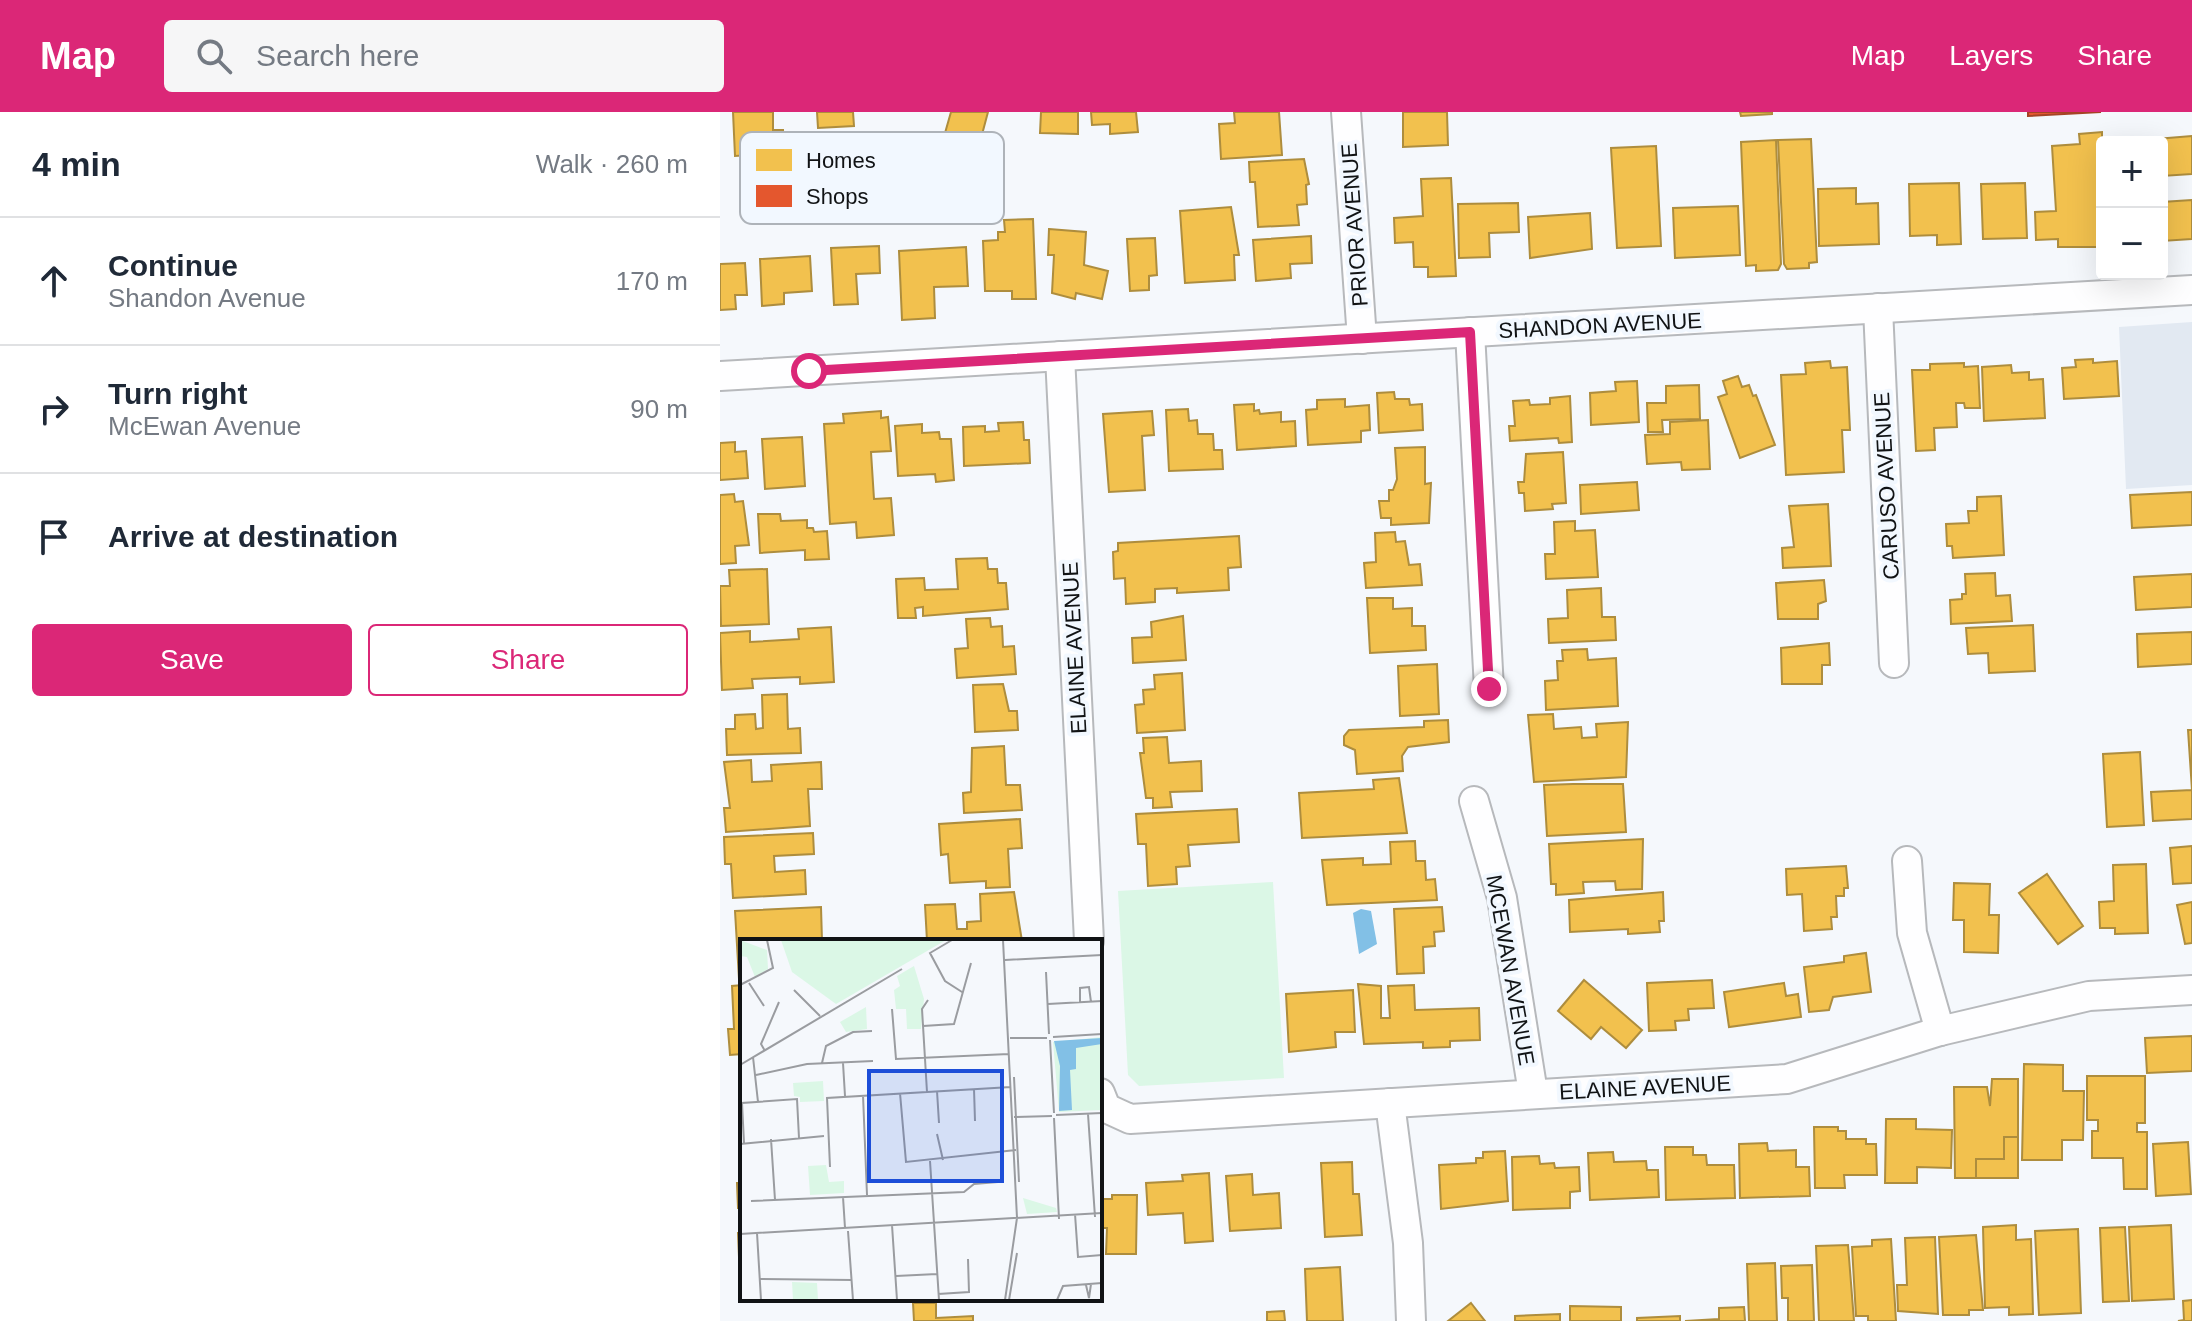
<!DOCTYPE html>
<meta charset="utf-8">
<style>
body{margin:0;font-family:Helvetica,sans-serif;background:#f6f6f7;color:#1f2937}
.controls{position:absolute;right:24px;top:24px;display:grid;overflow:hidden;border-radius:8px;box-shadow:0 8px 32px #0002}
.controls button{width:72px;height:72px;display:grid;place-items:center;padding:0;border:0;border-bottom:2px solid #e0e1e3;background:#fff;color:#1f2937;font:40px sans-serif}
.stop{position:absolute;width:24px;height:24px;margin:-18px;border:6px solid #db2777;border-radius:50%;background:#fff}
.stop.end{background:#db2777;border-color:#fff;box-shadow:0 2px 8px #0008}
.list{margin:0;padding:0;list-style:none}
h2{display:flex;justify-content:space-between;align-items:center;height:104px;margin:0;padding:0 32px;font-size:34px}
h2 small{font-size:26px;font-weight:400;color:#747a83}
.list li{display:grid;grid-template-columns:52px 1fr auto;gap:24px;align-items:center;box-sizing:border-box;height:128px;padding:0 32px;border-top:2px solid #e0e1e3}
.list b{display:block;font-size:30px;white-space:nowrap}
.list p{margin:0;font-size:26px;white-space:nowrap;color:#747a83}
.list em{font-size:26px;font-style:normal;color:#747a83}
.actions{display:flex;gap:16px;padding:24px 32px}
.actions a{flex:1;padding:18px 0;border:2px solid #db2777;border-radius:8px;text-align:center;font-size:28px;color:#db2777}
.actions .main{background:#db2777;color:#fff}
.icon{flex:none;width:44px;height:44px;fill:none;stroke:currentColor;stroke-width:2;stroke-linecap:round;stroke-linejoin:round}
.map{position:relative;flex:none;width:1472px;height:1209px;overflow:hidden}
header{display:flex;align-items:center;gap:48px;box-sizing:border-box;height:112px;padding:0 40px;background:#db2777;color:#fff}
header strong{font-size:38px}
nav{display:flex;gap:44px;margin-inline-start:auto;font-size:28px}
.search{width:560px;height:72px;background:#f6f6f7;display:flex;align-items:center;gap:20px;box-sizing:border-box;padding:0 28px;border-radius:8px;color:#747a83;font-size:30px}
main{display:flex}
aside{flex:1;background:#fff}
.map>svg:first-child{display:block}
.built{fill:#e2e9f2}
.green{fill:#dbf7e6}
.water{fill:#82c0e6}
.homes{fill:#f2c14e;stroke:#ae8d3d;stroke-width:2}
.shops{fill:#e4572e;stroke:#a54326;stroke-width:2}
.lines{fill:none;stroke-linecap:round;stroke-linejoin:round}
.minor-casing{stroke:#b7b9bc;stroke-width:32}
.minor{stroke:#fefeff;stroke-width:28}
.route{stroke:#db2777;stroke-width:10}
.labels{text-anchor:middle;stroke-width:8;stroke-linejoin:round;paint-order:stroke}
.street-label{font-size:22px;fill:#111315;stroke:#f2f8ff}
.inset-road{fill:none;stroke:#9a9ca0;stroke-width:2}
.view{fill:#1d4ed8;fill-opacity:0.15;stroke:#1d4ed8;stroke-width:4}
.inset-edge{fill:none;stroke:#111315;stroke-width:4}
.key{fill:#f2f8ff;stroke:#aeb3b9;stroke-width:2}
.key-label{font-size:22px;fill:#111315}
</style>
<header>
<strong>Map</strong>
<div class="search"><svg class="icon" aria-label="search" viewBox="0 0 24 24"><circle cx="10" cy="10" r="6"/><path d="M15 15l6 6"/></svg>Search here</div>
<nav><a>Map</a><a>Layers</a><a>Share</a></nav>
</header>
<main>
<aside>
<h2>4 min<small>Walk · 260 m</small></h2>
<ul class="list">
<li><svg class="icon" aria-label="ahead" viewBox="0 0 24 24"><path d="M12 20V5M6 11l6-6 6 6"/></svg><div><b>Continue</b><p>Shandon Avenue</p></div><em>170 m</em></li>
<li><svg class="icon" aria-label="right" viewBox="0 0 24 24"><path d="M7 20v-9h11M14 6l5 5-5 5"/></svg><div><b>Turn right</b><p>McEwan Avenue</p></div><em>90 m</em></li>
<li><svg class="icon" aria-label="arrive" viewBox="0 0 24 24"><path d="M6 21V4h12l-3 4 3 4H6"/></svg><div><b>Arrive at destination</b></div></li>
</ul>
<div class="actions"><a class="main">Save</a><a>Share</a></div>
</aside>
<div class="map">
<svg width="1472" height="1209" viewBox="0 0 1472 1209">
<rect width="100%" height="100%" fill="#f5f8fc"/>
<!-- built -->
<path class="built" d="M1472,210V373L1406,377L1399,215Z"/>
<!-- green -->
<path class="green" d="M553,770L564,966L419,974L408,963L398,779Z"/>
<!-- water -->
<path class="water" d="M641,797L651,799L657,832L639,842L633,801Z"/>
<!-- homes -->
<g class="homes">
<path d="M13,0H53V18H63L64,41L15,44Z"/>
<path d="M97,0H133L134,14L98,16Z"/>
<path d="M231,0H268L260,30L225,21Z"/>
<path d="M321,0H358V22L320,21Z"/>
<path d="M371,0H416L418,20L390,22V12L372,13Z"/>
<path d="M514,0H559L562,43L501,47L499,12L515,11Z"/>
<path d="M683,0H727L728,33L683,35Z"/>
<path d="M1020,0H1052V2L1021,4Z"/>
<path d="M1382,20V135H1338V127L1316,128L1315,100L1336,99L1332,34L1360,32L1359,22Z"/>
<path d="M1472,24V62L1442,64V30H1399Z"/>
<path d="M1091,27L1097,150L1089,151V156L1067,157L1064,152L1058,28Z"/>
<path d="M1056,28L1061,152L1058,158L1036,159V153L1026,154L1021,30Z"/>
<path d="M936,34L941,134L897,136L891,36Z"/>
<path d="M584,47L589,72L586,73L587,92L577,93L579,113L538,115L535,70H530L529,50Z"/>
<path d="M731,66L736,164L708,165V155H694L693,130L675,131L674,106L703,104L701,67Z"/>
<path d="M1239,71L1241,132L1217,133V123L1190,124L1189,72Z"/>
<path d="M1305,71L1307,126L1263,127L1261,72Z"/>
<path d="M1136,76V92L1158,91L1159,132L1099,134L1098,77Z"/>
<path d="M1472,88V127L1442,129V90Z"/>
<path d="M798,91L799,120L769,121L770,145L739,146L738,92Z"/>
<path d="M1018,94L1020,143L955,146L953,96Z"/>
<path d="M511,95L519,143H514L515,168L465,171L460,99Z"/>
<path d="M870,101L872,137L810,146L808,105Z"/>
<path d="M313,107L316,187H292V179H265L263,129L278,128V120H285L284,108Z"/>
<path d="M329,117L366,120L364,153L388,159L382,187L356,181L355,187L332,181L334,143H328Z"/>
<path d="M591,124L592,151L570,152L571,166L536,169L533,128Z"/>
<path d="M435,126L437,163L429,164V178L410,179L407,127Z"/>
<path d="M159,134L160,161L136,162L138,192L114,193L111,136Z"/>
<path d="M246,135L248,174L214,175L215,206L182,208L179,139Z"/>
<path d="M90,144L92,179L64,181V192L42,194L40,147Z"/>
<path d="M25,151L27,183H15L16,197L0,198V152Z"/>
<path d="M1373,247V251L1397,249L1399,284L1344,287L1342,256L1356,255L1355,248Z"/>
<path d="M1110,249L1111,256L1127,255L1130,318H1122L1124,360L1066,363L1061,263L1086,262L1085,251Z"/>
<path d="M1244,251V255L1258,254L1260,296H1245L1244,291H1236L1237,315L1214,316L1215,338L1196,339L1192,258H1210V252Z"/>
<path d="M1291,253L1292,261L1309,260V268L1323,267L1325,306L1264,309L1262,255Z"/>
<path d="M1018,264L1022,275L1029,273L1033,284L1036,283L1055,333L1020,346L998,285L1007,282L1003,269Z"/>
<path d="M917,269L919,310L871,313L870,281L896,279L895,270Z"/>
<path d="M979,273L980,307L942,308L943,320H928L927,291H946V274Z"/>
<path d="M674,280L675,287H689L690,293L702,292L703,318L659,321L657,281Z"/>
<path d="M850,284L852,330L839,331L838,326L790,329L789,314H795L793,289L809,288L810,293L830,292V286Z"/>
<path d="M625,287V295L649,293L650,318L641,319V330L588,333L586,298L597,297V288Z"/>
<path d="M534,292V299L539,298L540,302L561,300V310L575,309L576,334L517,338L514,293Z"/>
<path d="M468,297L469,309L477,308L478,322H493L494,338H502L503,357L449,359L446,298Z"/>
<path d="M161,299V306L168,305L171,339L151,340L154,387L171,386L174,423L137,426L136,410L110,412L104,312L124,311L123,302Z"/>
<path d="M432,299L434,323L422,324L425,378L389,380L383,302Z"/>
<path d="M988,308L990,357L962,358L961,350L927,352L925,323L950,322V310Z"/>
<path d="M303,310L304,328H309L310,351L244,354L243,315L265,314V320L279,319L278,311Z"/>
<path d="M202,312V321L219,320L220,327H231L234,368L216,370L215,362L178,364L175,314Z"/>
<path d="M82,325L85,374L45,377L42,327Z"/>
<path d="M15,330V340L26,339L28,366L0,368V331Z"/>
<path d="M705,335V372L711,371L709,411L671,413V406H661L659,389H669V378H673L677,367L675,336Z"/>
<path d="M843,340L846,391L832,392L833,397L805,399L804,381H799L798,370H804L806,342Z"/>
<path d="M917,370L919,398L861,402L860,373Z"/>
<path d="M1472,380V413L1412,416L1410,383Z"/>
<path d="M14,382L15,390L23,389L29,433L15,434L16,451L0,452V383Z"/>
<path d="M1281,384L1284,443L1233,446L1232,434H1227L1226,412L1249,411L1248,399H1257V385Z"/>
<path d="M1108,392L1111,454L1063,456L1062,436L1074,435L1069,394Z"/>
<path d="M38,402H60L61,409L87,408V416H93L94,420L107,419L109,447L85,448V438L40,441Z"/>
<path d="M855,409V419L875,418L878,465L826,467L825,442H835L834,410Z"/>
<path d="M675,420L676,430L685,429L689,453L700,452L702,473L646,476L644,451L656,450L655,421Z"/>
<path d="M519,424L521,455L508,456L509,478L457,481V476L435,477V490L406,492L405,466L394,467L393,440L398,439V431Z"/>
<path d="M267,446L268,457H277L278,471H286L288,497L203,504V495L195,496L196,506H178L176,467L204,466L205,478L238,477L236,447Z"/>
<path d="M47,457L49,512L1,514L0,474H10L9,458Z"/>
<path d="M1275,461L1276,484L1290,483L1292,509L1231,512L1230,488L1242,487V482H1246L1245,462Z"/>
<path d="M1472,462V495L1416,498L1414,465Z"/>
<path d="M1104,468L1106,489L1098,492V507H1058L1056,471Z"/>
<path d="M881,476L882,505H895L896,528L829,531L828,507L848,506L847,478Z"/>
<path d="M647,486H673V497L692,496V514H705L706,538L650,541Z"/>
<path d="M463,504L466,548L413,551L412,526L432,525L431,510Z"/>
<path d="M270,506L271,515L282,514L283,535L294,534L296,562L237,566L235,537L248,536L246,507Z"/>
<path d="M1313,513L1315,559L1269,561L1268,541L1248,542L1246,516Z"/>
<path d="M111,515L114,570L80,572V565L32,567L33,576L2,578L0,521L30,519V530L79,527L78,517Z"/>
<path d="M1472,520V552L1418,555L1417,522Z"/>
<path d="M1109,531L1110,553H1102V572H1062L1061,536Z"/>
<path d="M867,537L868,548L896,546L898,594L826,598L825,569L838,568L837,549H843L842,538Z"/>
<path d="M717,552L719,602L680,604L678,554Z"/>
<path d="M462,561L465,618L417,621L415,593L424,592L423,578L435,577L434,563Z"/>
<path d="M283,572L289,599H297L298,618L255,620L253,573Z"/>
<path d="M67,582L68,617L80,616L81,641L7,643L6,617H15V603L35,602L36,617L43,616L42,583Z"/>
<path d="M833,602L834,617L861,615L862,626L877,625L876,612L908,610L906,665L814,670L808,603Z"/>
<path d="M728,608L729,630L688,635L682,644L683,659L637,662L635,638L624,633V624L629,618L704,615V609Z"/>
<path d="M1468,618H1472V707L1433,709L1431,680L1472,678Z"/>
<path d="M447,625L449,651L481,649L482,679L450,680L452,695L433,696V686H426L420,641H424L423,626Z"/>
<path d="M284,634L286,673H300L302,698L244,701L243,681L251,680L252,636Z"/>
<path d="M1420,640L1424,713L1387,715L1383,642Z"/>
<path d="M31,648L32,670L52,669L51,653L101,650L102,677H88L90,714L6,720L4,696H10L4,650Z"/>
<path d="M679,666L687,721L582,726L579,681L654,677L653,668Z"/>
<path d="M853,672H903L906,720L827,724L824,673Z"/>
<path d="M517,697L519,730L468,733L470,754L456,755L457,772L428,774L426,732H418L416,702Z"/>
<path d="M300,707L302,736L288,737L290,775L266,776V769L230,771L228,742L221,743L219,712Z"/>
<path d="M93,721L94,742L54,744L55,760L85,758L86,782L13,786L11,752H5L4,725Z"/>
<path d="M923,727L922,777L896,778L895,769L863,770L864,781L836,783V772H831L829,732Z"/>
<path d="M695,729L696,749H705L706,768L715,767L717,788L607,793L602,748L643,746V753L671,752L670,730Z"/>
<path d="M1472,734V771L1453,772L1450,736Z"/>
<path d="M1426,752L1428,821L1395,822V816H1380L1379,790L1394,789L1393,753Z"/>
<path d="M1126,754L1128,776H1124V784H1116L1117,805H1111L1112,817L1084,819L1082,782L1067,783L1066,757Z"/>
<path d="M1327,762L1363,814L1338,832L1299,781Z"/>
<path d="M1234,771L1270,772L1269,803H1279L1278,841L1244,840V808H1233Z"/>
<path d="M294,780L302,829H207L205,793L235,792L237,817H247V810L261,809L260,782Z"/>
<path d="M943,780L944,809H939L940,820L908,822V817L850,820L849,788Z"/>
<path d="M1472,790V831L1465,832L1457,793Z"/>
<path d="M101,795L102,829H22V867H19L15,799Z"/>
<path d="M722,795L724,819L714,820L715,834L703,835L704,861L677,862L674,797Z"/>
<path d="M1146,841L1151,880L1113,885L1109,898L1089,900L1084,855L1124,850V844Z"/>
<path d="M864,868L922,918L906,936L881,915L871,927L838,899Z"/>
<path d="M992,868L994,896L968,897L969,908L955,909L956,918L929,919L927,871Z"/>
<path d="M1064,871L1066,884L1078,882L1081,905L1009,915L1004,880Z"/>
<path d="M638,872L661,874V906H670L668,874L694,873L695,898L759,896L760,928L730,929V935L703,936V930L644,932Z"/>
<path d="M22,873V942L10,943L8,917H14L12,874Z"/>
<path d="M633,878L635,920H615L616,935L569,940L566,882Z"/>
<path d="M1472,924V959L1427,961L1425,926Z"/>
<path d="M1304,952L1343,953V979H1364L1363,1028H1342V1048H1302Z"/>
<path d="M1367,964H1425V1011H1417V1020H1427V1077H1404L1403,1046H1372V1019H1378V1008H1367Z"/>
<path d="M1272,967H1298V1025H1284V1047H1256V1066H1235L1234,975H1267L1270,994Z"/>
<path d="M1166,1007H1196V1017L1232,1018L1231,1056L1197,1055V1071H1165Z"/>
<path d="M1094,1015H1118V1019H1126V1027H1146V1032H1156L1157,1063H1124L1125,1076H1095Z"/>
<path d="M1284,1025H1298V1066H1256V1047H1284Z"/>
<path d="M1468,1030L1471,1082L1436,1084L1433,1032Z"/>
<path d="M1047,1031L1048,1039L1076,1038V1055H1089L1090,1084L1020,1086L1019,1032Z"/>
<path d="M945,1035H973V1043H986L987,1053H1014L1015,1086L946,1088Z"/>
<path d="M785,1039L788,1089L721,1097L719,1053L756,1051V1046H763V1040Z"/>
<path d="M893,1040L894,1050L926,1049L927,1058H938L939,1085L870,1088L868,1041Z"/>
<path d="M819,1044L820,1052L834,1051L835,1056L859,1055L860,1079L850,1080V1096L793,1098L792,1045Z"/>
<path d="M632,1050L633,1082H639L642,1123L605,1125L601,1051Z"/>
<path d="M489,1061L493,1129L465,1131L463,1101L428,1103L426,1071L463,1069L462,1063Z"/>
<path d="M532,1062L533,1083L559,1081L561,1116L510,1119L506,1064Z"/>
<path d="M17,1071H22V1096H18Z"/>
<path d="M392,1083H417L416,1142H386L387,1116H380V1087H392Z"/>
<path d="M1296,1113V1128L1311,1127L1313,1202L1289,1203V1195L1265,1196L1263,1115Z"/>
<path d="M1451,1113L1454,1187L1412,1189L1409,1115Z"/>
<path d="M1405,1115L1409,1189L1383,1190L1380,1116Z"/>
<path d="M1358,1117L1361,1201L1319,1203L1315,1119Z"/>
<path d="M18,1121H22V1169H20Z"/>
<path d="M1256,1123L1263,1198H1249V1203H1223L1219,1125Z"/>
<path d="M1215,1125L1218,1202L1178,1199L1177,1173H1187L1185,1126Z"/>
<path d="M1171,1127L1176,1209H1148V1204H1136L1132,1135L1152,1134V1128Z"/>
<path d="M1128,1133L1134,1209H1099L1096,1134Z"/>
<path d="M1055,1151L1057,1209H1029L1027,1152Z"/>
<path d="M1092,1153L1094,1209H1068V1186H1062L1061,1154Z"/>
<path d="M620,1155L623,1209H587L585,1157Z"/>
<path d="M1472,1188V1209H1458L1464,1208L1463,1189Z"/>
<path d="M193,1191H216V1206L253,1204V1209H194Z"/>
<path d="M751,1191L765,1209H728Z"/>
<path d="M850,1194L901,1195V1209H850Z"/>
<path d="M1024,1195L1025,1209H965L999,1207V1196Z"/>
<path d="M564,1199L565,1209H547V1200Z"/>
<path d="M840,1202V1209H795V1204Z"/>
<path d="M960,1204V1209H917V1206Z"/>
</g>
<!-- shops -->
<path class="shops" d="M1308,0H1381L1308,4Z"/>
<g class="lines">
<!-- minor casing -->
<g class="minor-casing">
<g id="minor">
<path d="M626,0L642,227"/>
<path d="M1158,196L1174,551"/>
<path d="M750,220L769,577"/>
<path d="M340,244L369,829"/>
<path d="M0,264L1472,178"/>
<path d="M754,689L782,786L813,981"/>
<path d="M1187,749L1192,821L1220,919"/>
<path d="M380,981L386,996L410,1007L1067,967L1220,919L1369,884L1472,878"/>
<path d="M670,991L688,1131L691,1209"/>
</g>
</g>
<!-- minor -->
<use href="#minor" class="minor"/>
</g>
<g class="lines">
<!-- route -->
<path class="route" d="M89,259L750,220L769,577"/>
</g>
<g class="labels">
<!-- street labels -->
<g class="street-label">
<text transform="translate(634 113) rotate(-94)" y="8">PRIOR AVENUE</text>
<text transform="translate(880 213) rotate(-3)" y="8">SHANDON AVENUE</text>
<text transform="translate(1166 374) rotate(-93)" y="8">CARUSO AVENUE</text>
<text transform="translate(354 536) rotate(-93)" y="8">ELAINE AVENUE</text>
<text transform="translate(791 858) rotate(80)" y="8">MCEWAN AVENUE</text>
<text transform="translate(925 975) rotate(-3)" y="8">ELAINE AVENUE</text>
</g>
</g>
<!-- overview -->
<g transform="translate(20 827)">
<rect width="362" height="362" fill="#f5f8fc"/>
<path d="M0,1L27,11L28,30L15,38L7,18L0,17ZM41,1H206L96,65L52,33ZM174,27L184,60L181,90H167L166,70H156L154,51L160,47L157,37ZM126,68L127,90L106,93L100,83ZM362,98V171L319,173L313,103ZM83,142L84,162L60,163V158L54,157L53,144ZM86,226L89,243L104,242V254L70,256L68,227ZM283,259L316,269L317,273L287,275ZM52,343L77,344L78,361H53Z" fill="#dbf7e6"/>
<path d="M362,99V105L336,109V130L330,131L332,171L319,172L320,127L314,102Z" fill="#82c0e6"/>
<path class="inset-road" d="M212,1L190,14L205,42L222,53M263,1L277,279L265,361M265,21L362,16M306,33L309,95M9,44L24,67M0,46L33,29L27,1M54,51L80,77M340,63V49L349,48L351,63M308,65L362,62M152,70L156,120L269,115M183,87L214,85L231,24M313,98L362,95M270,99H307M310,101L314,174M25,112L21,105L39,63M13,118L18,163M82,124L86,107L113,93L132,92M103,124L105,157M0,126L162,30M16,136L67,125L133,122M274,138L279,243M234,150L235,182M197,152L199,184M187,153L182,70L188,61M160,154L166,223L276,211M123,156L127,256M348,175L355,278M316,176L362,174M274,178L312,177M314,179L319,280M197,195L203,221M31,200L35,261M4,204L2,164L57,160L59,199M0,205L84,197M190,222L199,361M90,228L87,159L271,148M103,258L105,289M11,262L224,253L234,245L258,243M335,275L338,318L362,316M152,286L157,361M108,292L113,361M17,294L21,361M0,295L362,274M156,337L197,335M20,340L112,341M346,346L349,359L351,345M198,355L229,353L228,320M269,361L277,314M317,361L323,347L362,344"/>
<path class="view" d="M129,132H262V242H129Z"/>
<rect width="362" height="362" class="inset-edge"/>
</g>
<!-- legend -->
<rect x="20" y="20" width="264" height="92" rx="12" class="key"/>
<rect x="36" y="37" width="36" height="22" fill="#f2c14e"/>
<rect x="36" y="73" width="36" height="22" fill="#e4572e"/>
<g class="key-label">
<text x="86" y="56">Homes</text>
<text x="86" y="92">Shops</text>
</g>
</svg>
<div class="controls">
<button>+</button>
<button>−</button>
</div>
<div class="stop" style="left:89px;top:259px"></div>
<div class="stop end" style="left:769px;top:577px"></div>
</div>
</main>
